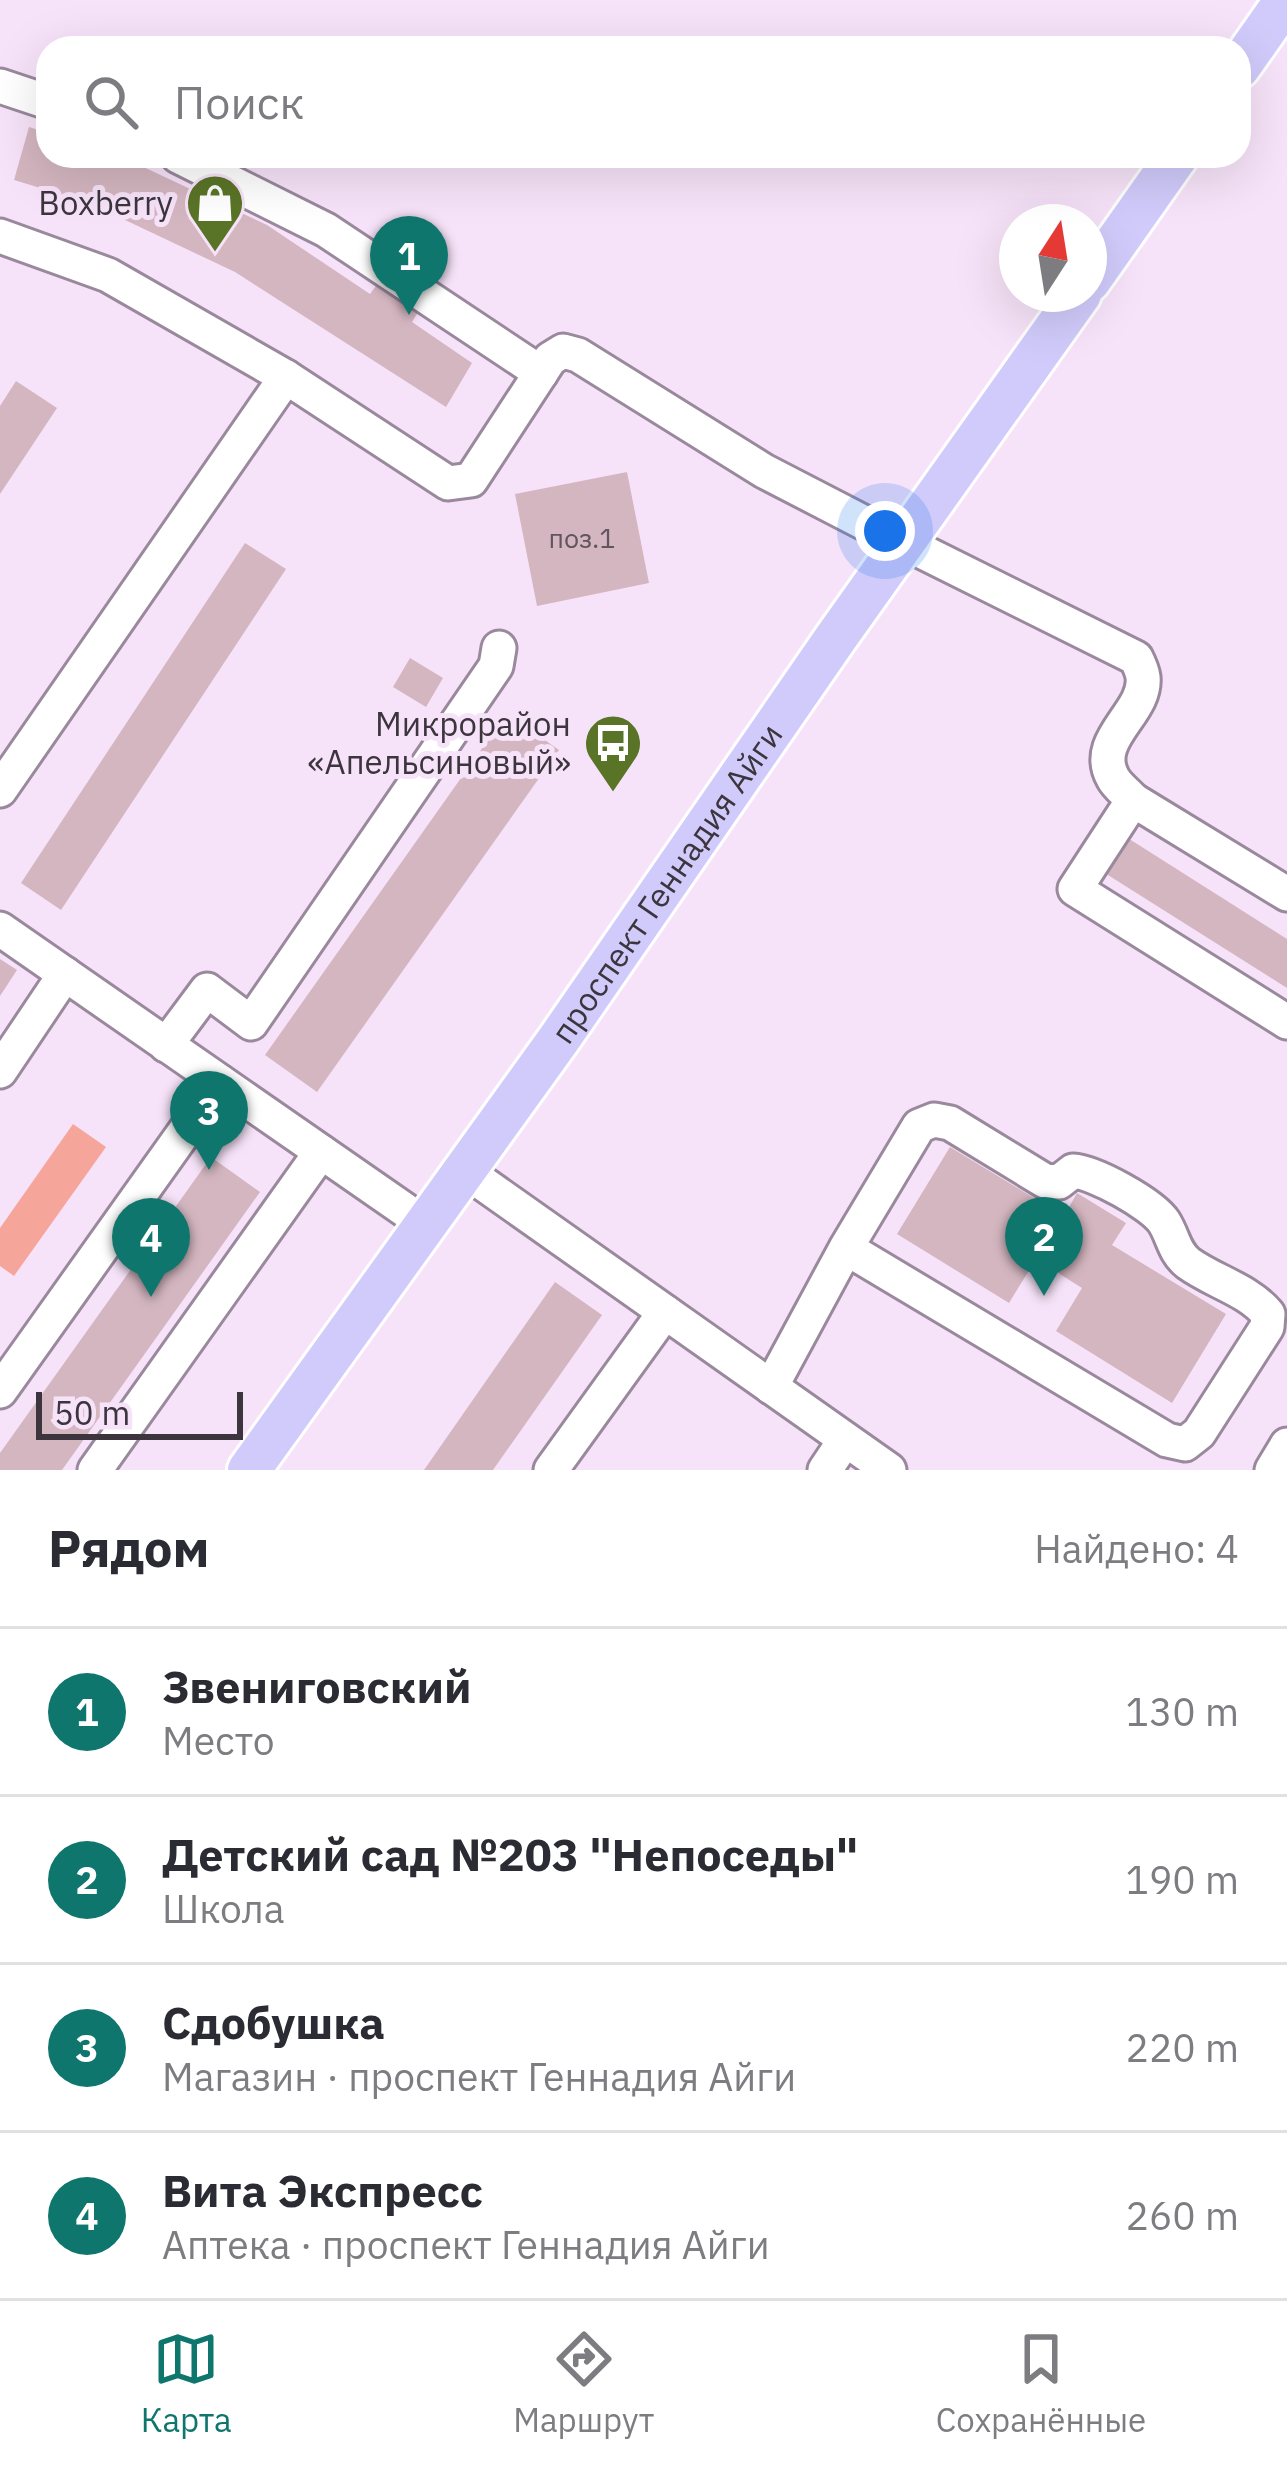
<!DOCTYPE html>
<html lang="ru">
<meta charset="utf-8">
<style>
body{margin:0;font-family:"IBM Plex Sans",sans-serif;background:#f7f7f7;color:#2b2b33}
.compass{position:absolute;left:999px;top:204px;width:108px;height:108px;border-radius:50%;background:#fff;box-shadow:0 12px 48px #0002;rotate:12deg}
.scale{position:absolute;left:36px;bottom:30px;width:207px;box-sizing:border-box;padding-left:12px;border:6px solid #3c353d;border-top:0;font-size:33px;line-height:42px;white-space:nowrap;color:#3c353d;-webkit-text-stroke:9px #f7e3f9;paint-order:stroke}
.you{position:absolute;left:885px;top:531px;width:42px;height:42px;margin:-30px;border:9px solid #fff;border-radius:50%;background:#1a73e8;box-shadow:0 0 0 18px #1a73e833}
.badge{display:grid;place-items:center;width:78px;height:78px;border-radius:50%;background:#0f766e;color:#fff;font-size:39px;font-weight:700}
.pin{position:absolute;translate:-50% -99px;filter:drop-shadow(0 3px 6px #0008)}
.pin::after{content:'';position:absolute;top:63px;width:42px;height:36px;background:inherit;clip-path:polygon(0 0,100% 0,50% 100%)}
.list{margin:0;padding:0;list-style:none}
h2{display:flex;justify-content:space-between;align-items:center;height:156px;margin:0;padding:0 48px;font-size:51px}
h2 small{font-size:39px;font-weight:400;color:#7c7c81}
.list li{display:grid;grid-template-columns:78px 1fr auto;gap:36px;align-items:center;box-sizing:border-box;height:168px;padding:0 48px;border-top:3px solid #e1e1e2}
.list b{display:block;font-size:45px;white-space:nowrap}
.list p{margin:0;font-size:39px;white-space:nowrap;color:#7c7c81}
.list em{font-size:39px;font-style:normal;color:#7c7c81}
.icon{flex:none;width:66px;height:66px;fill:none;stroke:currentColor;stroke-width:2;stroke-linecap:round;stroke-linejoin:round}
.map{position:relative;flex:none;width:1287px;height:1470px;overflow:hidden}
.search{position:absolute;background:#fff;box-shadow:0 12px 48px #0002;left:36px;right:36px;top:36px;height:132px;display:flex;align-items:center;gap:30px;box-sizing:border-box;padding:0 42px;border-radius:36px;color:#7c7c81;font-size:45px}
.sheet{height:828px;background:#fff}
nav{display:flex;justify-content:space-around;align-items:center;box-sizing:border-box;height:168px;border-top:3px solid #e1e1e2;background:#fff;font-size:33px;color:#7c7c81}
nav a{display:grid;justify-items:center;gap:6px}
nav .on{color:#0f766e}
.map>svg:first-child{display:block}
.green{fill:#f6a59b}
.building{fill:#d4b6c0}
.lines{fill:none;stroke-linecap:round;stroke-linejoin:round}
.minor-casing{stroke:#9a889d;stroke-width:39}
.major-casing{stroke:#fff;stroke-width:48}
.minor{stroke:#fff;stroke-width:33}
.major{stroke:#d1cbfb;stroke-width:42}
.labels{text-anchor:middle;stroke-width:10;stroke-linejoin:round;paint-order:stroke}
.number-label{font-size:27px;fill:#62555e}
.poi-label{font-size:33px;fill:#3c353d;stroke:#f7e3f9;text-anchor:end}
.street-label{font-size:33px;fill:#3c353d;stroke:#f7e3f9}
</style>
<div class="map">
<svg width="1287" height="1470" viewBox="0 0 1287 1470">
<rect width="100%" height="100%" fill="#f7e3f9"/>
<!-- green -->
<path class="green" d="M73,1124L106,1147L14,1276L0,1266V1228Z"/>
<!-- building -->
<g class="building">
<path d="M29,127L48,133V156H120L267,225L370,294L378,283L420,309L412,322L472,363L446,407L235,272L87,202L14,180Z"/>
<path d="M16,381L57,408L0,494V406Z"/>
<path d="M627,472L649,583L537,606L515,494Z"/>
<path d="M245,543L286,569L61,910L21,883Z"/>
<path d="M410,658L443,678L426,707L393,687Z"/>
<path d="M507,713L559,750L317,1092L265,1055Z"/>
<path d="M1123,835L1287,939V988L1100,870Z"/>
<path d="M0,959L17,970L0,996Z"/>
<path d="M950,1147L1064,1216L1077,1193L1126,1223L1112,1245L1226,1314L1172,1403L1056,1331L1082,1288L1036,1259L1009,1303L897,1234Z"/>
<path d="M211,1157L260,1192L62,1470H0V1453Z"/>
<path d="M555,1282L602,1315L493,1470H424Z"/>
</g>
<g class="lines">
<!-- minor casing -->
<g class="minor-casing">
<g id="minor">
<path d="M0,86L48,102"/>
<path d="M178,156L326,230L541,373"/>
<path d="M0,236L108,275L286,377L448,483L471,480L550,359L563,351L578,355L764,471L882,532"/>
<path d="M903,542L1136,658C1139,664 1142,670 1143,677C1147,713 1091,739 1113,778C1117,786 1127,793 1133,800"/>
<path d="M0,790L286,377"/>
<path d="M1287,894L1133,800L1075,889L1287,1022"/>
<path d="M0,929L405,1210"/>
<path d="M166,1045L207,990L251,1023L496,666L499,648"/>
<path d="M0,1071L65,974"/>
<path d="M464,1170L889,1470"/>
<path d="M771,1387L846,1248L919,1126L934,1120L950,1123L1045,1181L1059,1182L1073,1171C1094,1172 1152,1204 1164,1222C1173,1236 1174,1252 1188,1263C1214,1282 1247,1289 1268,1314L1267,1327L1199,1433L1185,1444L1167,1440L846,1248"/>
<path d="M0,1391L220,1082"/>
<path d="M95,1470L321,1152"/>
<path d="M551,1470L665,1312"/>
<path d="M825,1470L845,1440"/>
<path d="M1272,1470L1287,1445"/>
</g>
</g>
<!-- major casing -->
<g class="major-casing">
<g id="major">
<path d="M1239,67L1286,0"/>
<path d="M1089,281L1177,156"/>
<path id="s1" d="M249,1470L559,1039L835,639L1080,294"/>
</g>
</g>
<!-- minor -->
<use href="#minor" class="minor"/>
<!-- major -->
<use href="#major" class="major"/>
</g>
<!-- icons -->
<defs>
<g id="shop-pin" transform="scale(3)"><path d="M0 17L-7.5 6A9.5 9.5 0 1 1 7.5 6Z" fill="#5a7427" stroke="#f7e3f9"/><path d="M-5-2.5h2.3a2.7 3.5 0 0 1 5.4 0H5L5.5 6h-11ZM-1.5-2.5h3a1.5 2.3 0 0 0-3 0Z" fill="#fff"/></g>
<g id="bus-pin" transform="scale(3)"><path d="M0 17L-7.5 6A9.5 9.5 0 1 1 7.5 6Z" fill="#5a7427" stroke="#f7e3f9"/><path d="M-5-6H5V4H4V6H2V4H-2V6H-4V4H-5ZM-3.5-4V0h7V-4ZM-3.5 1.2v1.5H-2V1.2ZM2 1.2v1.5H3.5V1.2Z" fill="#fff"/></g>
</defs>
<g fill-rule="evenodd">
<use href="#shop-pin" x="215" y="203"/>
<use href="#bus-pin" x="613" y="743"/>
</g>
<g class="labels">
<!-- number labels -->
<g class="number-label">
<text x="582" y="548">поз.1</text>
</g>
<!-- poi labels -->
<g class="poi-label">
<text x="173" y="215">Boxberry</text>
<text x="571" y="736">Микрорайон<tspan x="571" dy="38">«Апельсиновый»</tspan></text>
</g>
<!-- street labels -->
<g class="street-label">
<text dy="12" stroke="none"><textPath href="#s1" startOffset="720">проспект Геннадия Айги</textPath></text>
</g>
</g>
</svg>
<svg class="compass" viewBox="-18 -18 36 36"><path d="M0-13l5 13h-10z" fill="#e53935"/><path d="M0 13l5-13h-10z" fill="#7c7c81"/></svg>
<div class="scale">50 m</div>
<div class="you"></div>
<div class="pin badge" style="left:409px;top:315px">1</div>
<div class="pin badge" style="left:1044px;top:1296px">2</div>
<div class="pin badge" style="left:209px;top:1170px">3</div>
<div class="pin badge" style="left:151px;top:1297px">4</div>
<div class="search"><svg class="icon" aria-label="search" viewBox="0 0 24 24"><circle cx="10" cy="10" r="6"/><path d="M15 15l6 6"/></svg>Поиск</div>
</div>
<section class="sheet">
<h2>Рядом<small>Найдено: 4</small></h2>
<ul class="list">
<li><span class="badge">1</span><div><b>Звениговский</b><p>Место</p></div><em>130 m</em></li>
<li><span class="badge">2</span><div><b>Детский сад №203 &quot;Непоседы&quot;</b><p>Школа</p></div><em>190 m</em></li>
<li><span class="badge">3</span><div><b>Сдобушка</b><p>Магазин · проспект Геннадия Айги</p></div><em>220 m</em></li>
<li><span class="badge">4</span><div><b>Вита Экспресс</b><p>Аптека · проспект Геннадия Айги</p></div><em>260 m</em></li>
</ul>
</section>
<nav>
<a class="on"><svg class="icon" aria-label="map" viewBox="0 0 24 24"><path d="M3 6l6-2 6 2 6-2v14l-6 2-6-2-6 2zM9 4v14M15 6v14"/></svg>Карта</a>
<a><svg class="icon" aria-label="directions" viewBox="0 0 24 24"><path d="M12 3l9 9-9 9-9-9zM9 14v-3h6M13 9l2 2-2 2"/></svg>Маршрут</a>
<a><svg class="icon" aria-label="saved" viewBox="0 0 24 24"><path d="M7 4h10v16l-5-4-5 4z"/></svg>Сохранённые</a>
</nav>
